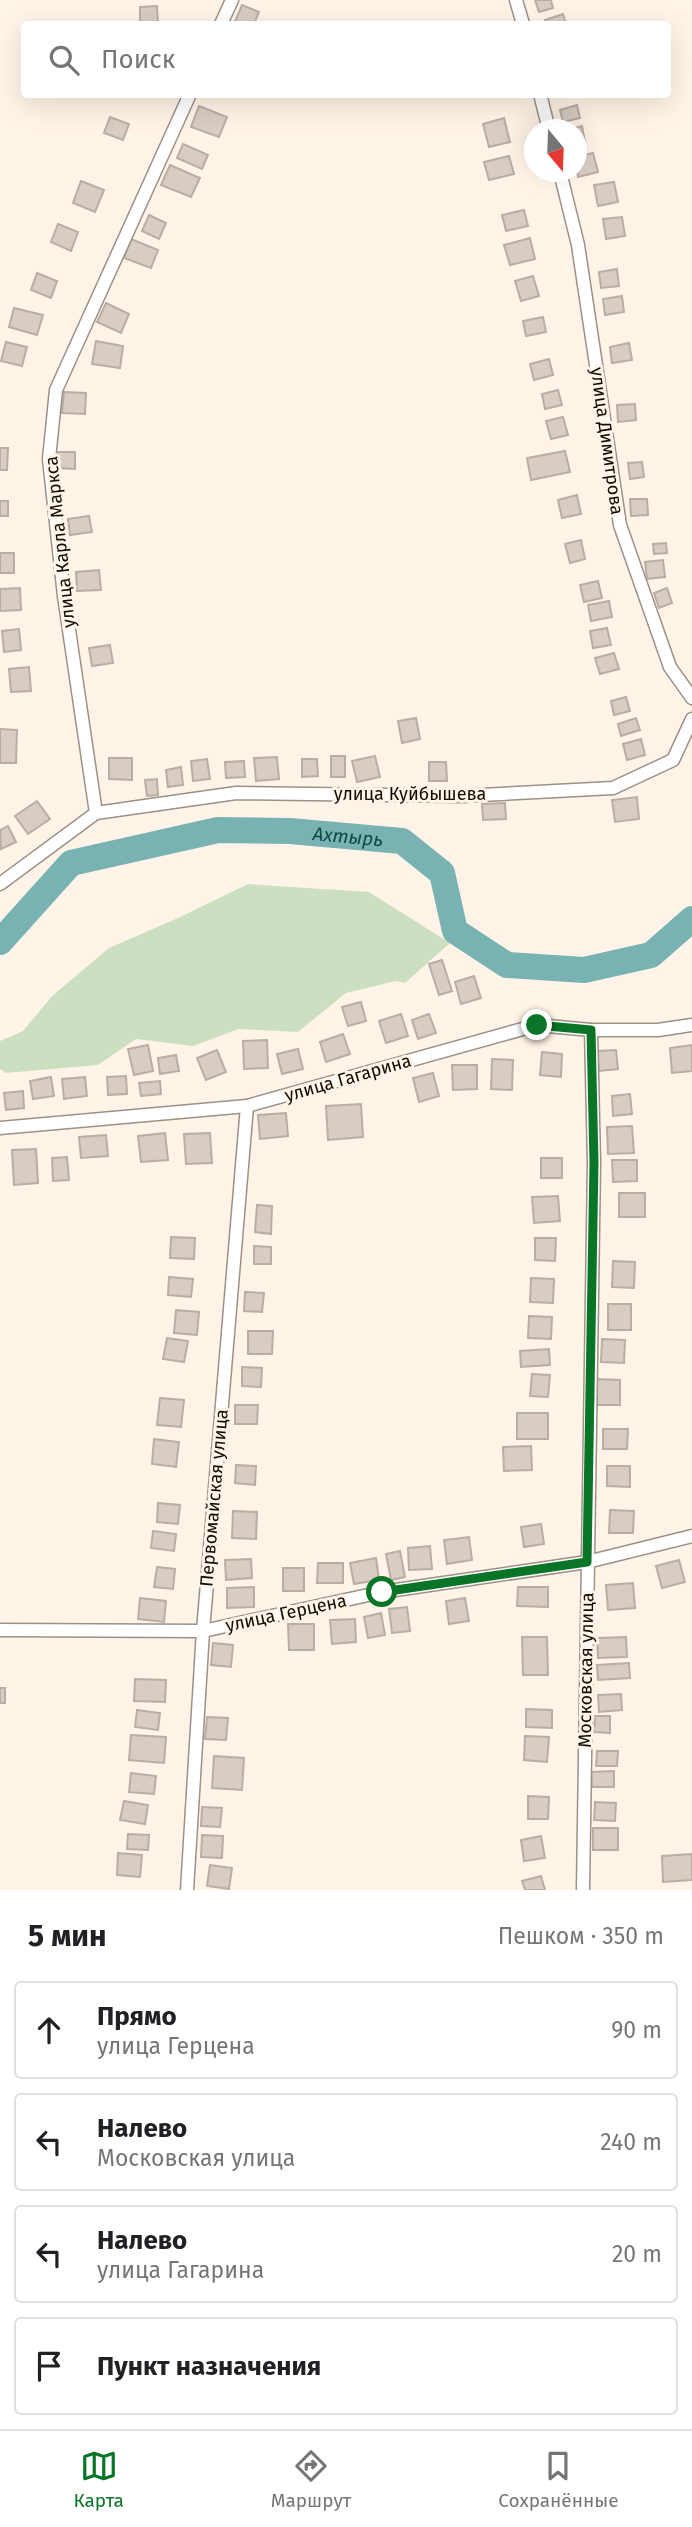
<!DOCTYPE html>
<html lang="ru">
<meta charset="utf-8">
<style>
body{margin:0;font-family:"Fira Sans",sans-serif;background:#f2f2f2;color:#202124}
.compass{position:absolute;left:524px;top:119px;width:63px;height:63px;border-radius:50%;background:#fff;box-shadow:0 7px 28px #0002;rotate:161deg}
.stop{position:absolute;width:21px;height:21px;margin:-16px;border:5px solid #0a7527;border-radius:50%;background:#fff}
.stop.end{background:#0a7527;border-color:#fff;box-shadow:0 2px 7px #0008}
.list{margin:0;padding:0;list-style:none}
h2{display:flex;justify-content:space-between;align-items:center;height:91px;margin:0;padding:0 28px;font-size:30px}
h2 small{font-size:23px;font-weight:400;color:#757577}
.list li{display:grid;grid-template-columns:46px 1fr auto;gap:21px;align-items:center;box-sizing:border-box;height:98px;margin:0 14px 14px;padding:0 14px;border:2px solid #e0e0e0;border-radius:7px}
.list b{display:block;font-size:26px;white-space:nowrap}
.list p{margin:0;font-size:23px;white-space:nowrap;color:#757577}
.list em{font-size:23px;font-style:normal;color:#757577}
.icon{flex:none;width:38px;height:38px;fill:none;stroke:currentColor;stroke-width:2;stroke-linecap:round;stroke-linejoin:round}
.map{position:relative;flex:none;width:692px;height:1890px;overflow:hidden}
.search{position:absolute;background:#fff;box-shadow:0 7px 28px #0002;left:21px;right:21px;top:21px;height:77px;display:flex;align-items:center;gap:18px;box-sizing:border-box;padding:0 24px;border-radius:7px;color:#757577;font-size:26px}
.sheet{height:539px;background:#fff}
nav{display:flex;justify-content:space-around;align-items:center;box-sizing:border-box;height:98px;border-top:2px solid #e0e0e0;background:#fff;font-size:19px;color:#757577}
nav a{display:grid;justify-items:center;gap:4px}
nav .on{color:#0a7527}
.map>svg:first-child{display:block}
.green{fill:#cce0c1}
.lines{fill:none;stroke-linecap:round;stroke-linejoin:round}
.river{stroke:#78b2b3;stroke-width:26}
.building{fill:#d8cdc2;stroke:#b8aea3;stroke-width:2}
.minor-casing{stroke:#9b9186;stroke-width:15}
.minor{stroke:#fff;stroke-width:12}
.route{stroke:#0a7527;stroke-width:9}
.labels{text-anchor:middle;stroke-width:6;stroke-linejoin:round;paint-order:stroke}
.street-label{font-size:18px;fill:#0f0c08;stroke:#fff4e7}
.water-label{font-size:19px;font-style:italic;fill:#104647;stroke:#fff4e7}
</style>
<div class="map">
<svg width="692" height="1890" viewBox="0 0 692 1890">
<rect width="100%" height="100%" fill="#fff4e7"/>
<!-- green -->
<path class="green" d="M248,884L369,892L450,943L405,983L396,981L346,993L298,1032L239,1029L193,1046L136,1039L98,1065L6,1073L0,1069V1041L23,1031L52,996L109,948L178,918Z"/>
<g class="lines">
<!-- river -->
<path class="river" id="s1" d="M0,942L71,863L218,830L290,831L402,841L442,873L455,931L507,965L584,970L651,955L692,919"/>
</g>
<!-- building -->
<g class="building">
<path d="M535,0H551L553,8L539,12Z"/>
<path d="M242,5L259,12L254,24H234Z"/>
<path d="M157,6L158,24H140V7Z"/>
<path d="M563,14L566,24H546L545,20Z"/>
<path d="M577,105L580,118L563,122L560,110Z"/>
<path d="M199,106L227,117L219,137L191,127Z"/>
<path d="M110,117L129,124L123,140L104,133Z"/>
<path d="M504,118L510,142L489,147L483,124Z"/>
<path d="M582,126L585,142L576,144V130H567Z"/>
<path d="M183,144L208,155L202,169L177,158Z"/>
<path d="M593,153L598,172L578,177L576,157Z"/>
<path d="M509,156L514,174L489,180L484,162Z"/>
<path d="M170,165L200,178L191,197L161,185Z"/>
<path d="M81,181L104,190L95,212L73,203Z"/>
<path d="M614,182L618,202L598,206L594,185Z"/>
<path d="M524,210L528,226L506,231L502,215Z"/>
<path d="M149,215L166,223L159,239L142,231Z"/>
<path d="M622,217L625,236L606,239L603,219Z"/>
<path d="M58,224L78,232L71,251L51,242Z"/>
<path d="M530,238L535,259L510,265L504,245Z"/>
<path d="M131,239L158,250L151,268L124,258Z"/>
<path d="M617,269L619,286L601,288L599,272Z"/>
<path d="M37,273L57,281L51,298L31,290Z"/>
<path d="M533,276L539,296L521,301L515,281Z"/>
<path d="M622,296L624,312L605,315L603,299Z"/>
<path d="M106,303L129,314L121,333L97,322Z"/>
<path d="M14,308L43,315L37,335L9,327Z"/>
<path d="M543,317L546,332L526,336L523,321Z"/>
<path d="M96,341L123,346L120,368L92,364Z"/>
<path d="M6,342L27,347L22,366L1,361Z"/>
<path d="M629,343L632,360L612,363L610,347Z"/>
<path d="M549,359L553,375L534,380L530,364Z"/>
<path d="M558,390L562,405L545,409L542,394Z"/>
<path d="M64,392L86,393L85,414L62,413Z"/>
<path d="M635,404L636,420L618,422L617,405Z"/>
<path d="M563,417L568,435L551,439L546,421Z"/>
<path d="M0,448H8L7,470H0Z"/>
<path d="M565,451L570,472L531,480L527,458Z"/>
<path d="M58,452H75V469L57,468Z"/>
<path d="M642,462L644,477L630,479L628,463Z"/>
<path d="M577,495L581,514L562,518L558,500Z"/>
<path d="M630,499H647L648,515L631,516Z"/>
<rect x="0" y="501" width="8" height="15"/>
<path d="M89,516L92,532L70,535L68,519Z"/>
<path d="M581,540L585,559L570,563L565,544Z"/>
<path d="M666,543L667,553L654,554L653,544Z"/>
<rect x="0" y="553" width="14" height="20"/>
<path d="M663,560L665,577L647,579L645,562Z"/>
<path d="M99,570L101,590L77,591L76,572Z"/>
<path d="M598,581L602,598L584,602L580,585Z"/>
<path d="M20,588L21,610L0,611V589Z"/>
<path d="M667,588L672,603L659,608L654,593Z"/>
<path d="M609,601L612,617L591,621L588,605Z"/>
<path d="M607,628L611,645L593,648L590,631Z"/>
<path d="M19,629L21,650L4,652L2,631Z"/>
<path d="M110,645L113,663L92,666L89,648Z"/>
<path d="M614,653L619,669L600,674L595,658Z"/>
<path d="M29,667L31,691L11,692L9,669Z"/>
<path d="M626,697L630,711L614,715L611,701Z"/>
<path d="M416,718L420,739L402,743L398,721Z"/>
<path d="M636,718L640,730L621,736L618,724Z"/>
<path d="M0,729L17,730L16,763H0Z"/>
<path d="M641,739L645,755L627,760L623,744Z"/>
<rect x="331" y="756" width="14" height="21"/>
<path d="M375,756L380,777L357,782L352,761Z"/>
<path d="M277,757L279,779L256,781L254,758Z"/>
<path d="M109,758H132V780L109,779Z"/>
<path d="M207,759L210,779L193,781L191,761Z"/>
<path d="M302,759H317L318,776L302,777Z"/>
<path d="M244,761L245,777L226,778L225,762Z"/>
<path d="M429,762H446L447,781H429Z"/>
<path d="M181,767L183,785L168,787L166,770Z"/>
<path d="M157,779L158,795L147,796L145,780Z"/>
<path d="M637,797L639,819L615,822L612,800Z"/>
<path d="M37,801L50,819L28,834L15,816Z"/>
<path d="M505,803L506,819L483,820L482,804Z"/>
<path d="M8,826L16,842L1,849L0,830Z"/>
<path d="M442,960L452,991L439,995L429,964Z"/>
<path d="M474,976L481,998L461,1004L455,982Z"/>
<path d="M361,1002L366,1021L348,1026L342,1007Z"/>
<path d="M401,1014L408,1036L386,1043L379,1021Z"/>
<path d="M429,1014L436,1033L418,1039L412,1020Z"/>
<path d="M343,1034L350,1054L326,1062L320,1042Z"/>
<path d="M267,1040L268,1068L244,1069L243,1041Z"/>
<path d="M148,1045L153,1071L134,1075L128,1049Z"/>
<path d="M692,1045V1071L672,1073L670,1048Z"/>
<path d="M298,1049L303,1069L282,1074L277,1054Z"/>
<path d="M217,1050L226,1072L206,1080L197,1058Z"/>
<path d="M616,1050L618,1069L599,1071L597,1051Z"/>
<path d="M542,1052L562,1054L561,1077L540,1075Z"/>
<path d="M176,1055L179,1071L160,1074L158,1058Z"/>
<path d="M492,1059L513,1060L512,1090L491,1089Z"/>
<path d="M452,1065H477V1089L453,1090Z"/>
<path d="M433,1073L439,1096L419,1102L413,1078Z"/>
<path d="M126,1076L127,1094L108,1095L107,1077Z"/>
<path d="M51,1077L54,1096L33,1099L30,1081Z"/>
<path d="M85,1077L87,1096L64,1099L62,1079Z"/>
<path d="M160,1081L161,1094L141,1096L139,1083Z"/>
<path d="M23,1091L24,1108L6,1110L4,1093Z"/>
<path d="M630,1094L632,1114L613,1116L612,1096Z"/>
<path d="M361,1104L363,1137L328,1140L326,1106Z"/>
<path d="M286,1113L288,1136L260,1139L258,1115Z"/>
<path d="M632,1126L634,1153L608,1154L607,1127Z"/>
<path d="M165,1133L168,1160L141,1162L138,1136Z"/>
<path d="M210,1133L212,1163L186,1164L184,1134Z"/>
<path d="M106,1135L108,1156L81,1158L79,1137Z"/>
<path d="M36,1149L38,1183L14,1185L12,1150Z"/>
<path d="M67,1157L69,1180L53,1181L52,1158Z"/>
<rect x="541" y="1158" width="21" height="20"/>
<path d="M612,1160H637V1181L613,1182Z"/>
<rect x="619" y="1193" width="26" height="24"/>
<path d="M558,1196L560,1221L534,1223L532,1197Z"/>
<path d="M257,1205L272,1206L271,1234L255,1232Z"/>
<path d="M171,1237L195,1238L194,1259L170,1258Z"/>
<path d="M535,1238H556L555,1261L535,1260Z"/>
<path d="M254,1246L271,1247V1264H254Z"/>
<path d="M613,1261L635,1262L634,1288L612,1287Z"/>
<path d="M169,1277L193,1279L191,1297L168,1295Z"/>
<path d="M531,1278L554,1279L553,1303L530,1302Z"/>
<path d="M245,1292L264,1293L262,1312L244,1311Z"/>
<rect x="608" y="1304" width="23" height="26"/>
<path d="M176,1310L199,1312L197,1335L174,1333Z"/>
<path d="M529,1316L552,1317L551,1339L528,1338Z"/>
<path d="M248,1331H273L272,1354H248Z"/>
<path d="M167,1338L188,1341L184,1362L163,1359Z"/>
<path d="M602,1339L625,1340L624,1363L601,1362Z"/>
<path d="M549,1349L550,1365L521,1367L520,1351Z"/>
<path d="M242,1367L262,1368L261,1387L242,1386Z"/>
<path d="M532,1374L550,1375L548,1397L530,1396Z"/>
<path d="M597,1379L620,1380V1405H597Z"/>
<path d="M160,1398L184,1400L181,1427L157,1425Z"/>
<path d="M235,1405H258L257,1424H235Z"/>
<rect x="517" y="1413" width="31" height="26"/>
<path d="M603,1429H628L627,1449H603Z"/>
<path d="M154,1439L179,1442L176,1467L152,1464Z"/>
<path d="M531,1446L532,1470L504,1471L503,1447Z"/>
<path d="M236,1465L256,1466L255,1485L235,1483Z"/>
<path d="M607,1466H630V1487L607,1486Z"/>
<path d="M158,1503L180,1505L178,1524L157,1522Z"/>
<path d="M610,1510L634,1511L633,1533H609Z"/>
<path d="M233,1511L257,1512L256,1539L232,1538Z"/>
<path d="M541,1524L544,1544L524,1547L521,1527Z"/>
<path d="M153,1531L176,1534L174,1551L151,1548Z"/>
<path d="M469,1537L472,1560L447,1564L444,1540Z"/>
<path d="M430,1546L432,1569L409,1570L408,1548Z"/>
<path d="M400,1551L405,1577L391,1580L386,1554Z"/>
<path d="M376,1558L379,1580L354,1584L350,1563Z"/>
<path d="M251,1559L252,1578L226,1580L225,1560Z"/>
<path d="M679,1560L685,1582L662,1588L656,1566Z"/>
<path d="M318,1563H343V1583H317Z"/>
<path d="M157,1567L175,1569L173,1589L154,1587Z"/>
<rect x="283" y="1568" width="21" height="23"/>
<path d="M633,1583L635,1608L608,1610L606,1585Z"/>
<path d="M254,1587V1607L227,1608V1588Z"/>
<path d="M518,1587H548V1607L517,1606Z"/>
<path d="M140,1598L166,1601L164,1622L138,1619Z"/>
<path d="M465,1598L469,1621L449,1624L446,1601Z"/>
<path d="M407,1607L410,1631L392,1633L389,1609Z"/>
<path d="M381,1613L385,1635L368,1638L364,1617Z"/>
<path d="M355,1619L356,1642L332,1644L330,1620Z"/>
<path d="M288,1624H314V1650H289Z"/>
<path d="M522,1637H547L548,1675H523Z"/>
<path d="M626,1637L627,1657L598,1658L597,1638Z"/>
<path d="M213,1643L233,1645L231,1667L211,1665Z"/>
<path d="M629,1663L630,1678L598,1680L597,1665Z"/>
<path d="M135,1679L166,1680L165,1702L134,1701Z"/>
<rect x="0" y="1688" width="5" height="15"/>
<path d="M621,1694L622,1710L599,1712L598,1695Z"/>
<path d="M526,1709L552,1710V1728L526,1727Z"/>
<path d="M137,1710L160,1713L158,1730L135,1727Z"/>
<path d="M595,1716H610V1733L594,1732Z"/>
<path d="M207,1717L228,1718L226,1740L205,1739Z"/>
<path d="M131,1735L166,1737L164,1763L129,1760Z"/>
<path d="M525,1736L549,1737L547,1762L524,1760Z"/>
<path d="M597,1751H618L617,1766H596Z"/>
<path d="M214,1756L244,1758L242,1790L212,1788Z"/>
<path d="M614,1771V1787H592L591,1772Z"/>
<path d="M131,1773L156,1776L154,1794L129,1792Z"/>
<path d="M528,1796L549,1797L548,1819H528Z"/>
<path d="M124,1801L148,1805L145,1824L120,1820Z"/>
<path d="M595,1802L616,1803L615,1821L594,1820Z"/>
<path d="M202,1807L222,1808L220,1827L201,1826Z"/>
<rect x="593" y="1828" width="25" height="22"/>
<path d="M128,1834L149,1835L148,1850L127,1849Z"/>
<path d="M202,1835L223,1836L222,1858L201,1857Z"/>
<path d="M541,1836L545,1858L524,1861L521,1840Z"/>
<path d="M118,1853L142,1855L140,1877L117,1875Z"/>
<path d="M692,1854V1880L663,1882L662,1856Z"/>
<path d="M210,1865L232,1868L229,1889L207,1886Z"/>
<path d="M541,1876L545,1890H525L522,1881Z"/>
</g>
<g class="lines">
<!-- minor casing -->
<g class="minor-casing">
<g id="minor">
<path d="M516,0L523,24"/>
<path d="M221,24L232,0"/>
<path d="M540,94L549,130"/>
<path d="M560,172L578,245L620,525L670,667L692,698"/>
<path d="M96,813L236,793L463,796L613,788L673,760L692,719"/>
<path d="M0,884L96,813L64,596L49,459L56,390L190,94"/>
<path d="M0,1128L247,1106L537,1025L591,1030H658L692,1025"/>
<path d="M0,1630L203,1631L382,1592L587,1562L692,1536"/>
<path d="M187,1890L203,1631L247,1106"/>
<path d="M583,1890L594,1163L591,1030"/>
</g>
</g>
<!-- minor -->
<use href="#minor" class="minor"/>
</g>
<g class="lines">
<!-- route -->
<path class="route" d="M382,1592L587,1562L594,1163L591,1030L537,1025"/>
</g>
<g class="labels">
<!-- street labels -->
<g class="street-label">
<text transform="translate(607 441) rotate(82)" y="6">улица Димитрова</text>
<text transform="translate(60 542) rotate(-96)" y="6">улица Карла Маркса</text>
<text x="410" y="800">улица Куйбышева</text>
<text transform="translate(348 1078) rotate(-16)" y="6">улица Гагарина</text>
<text transform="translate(214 1498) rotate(-85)" y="6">Первомайская улица</text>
<text transform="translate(286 1613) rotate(-12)" y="6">улица Герцена</text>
<text transform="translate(586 1670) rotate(-89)" y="6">Московская улица</text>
</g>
<!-- water labels -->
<g class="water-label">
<text dy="7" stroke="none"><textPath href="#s1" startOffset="387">Ахтырь</textPath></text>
</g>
</g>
</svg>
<svg class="compass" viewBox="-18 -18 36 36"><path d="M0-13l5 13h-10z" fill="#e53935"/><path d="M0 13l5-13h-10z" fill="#757577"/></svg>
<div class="stop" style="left:382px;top:1592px"></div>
<div class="stop end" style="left:537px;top:1025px"></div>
<div class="search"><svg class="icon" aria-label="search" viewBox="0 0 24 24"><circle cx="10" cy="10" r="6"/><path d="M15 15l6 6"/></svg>Поиск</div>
</div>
<section class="sheet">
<h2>5 мин<small>Пешком · 350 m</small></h2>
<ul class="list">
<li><svg class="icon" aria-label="ahead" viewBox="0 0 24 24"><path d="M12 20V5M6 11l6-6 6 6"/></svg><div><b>Прямо</b><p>улица Герцена</p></div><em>90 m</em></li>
<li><svg class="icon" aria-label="left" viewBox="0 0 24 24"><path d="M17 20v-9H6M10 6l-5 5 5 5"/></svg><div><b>Налево</b><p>Московская улица</p></div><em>240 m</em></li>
<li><svg class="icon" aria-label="left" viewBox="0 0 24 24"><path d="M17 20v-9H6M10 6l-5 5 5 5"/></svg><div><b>Налево</b><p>улица Гагарина</p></div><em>20 m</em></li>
<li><svg class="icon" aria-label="arrive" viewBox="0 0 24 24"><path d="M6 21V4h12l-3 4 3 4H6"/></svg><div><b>Пункт назначения</b></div></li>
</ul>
</section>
<nav>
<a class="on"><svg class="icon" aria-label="map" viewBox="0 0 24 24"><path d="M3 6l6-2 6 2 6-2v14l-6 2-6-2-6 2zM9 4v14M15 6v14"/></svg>Карта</a>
<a><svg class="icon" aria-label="directions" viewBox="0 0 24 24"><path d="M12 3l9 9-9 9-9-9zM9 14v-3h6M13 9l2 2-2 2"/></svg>Маршрут</a>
<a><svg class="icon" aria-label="saved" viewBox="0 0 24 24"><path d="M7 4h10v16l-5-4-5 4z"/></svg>Сохранённые</a>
</nav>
